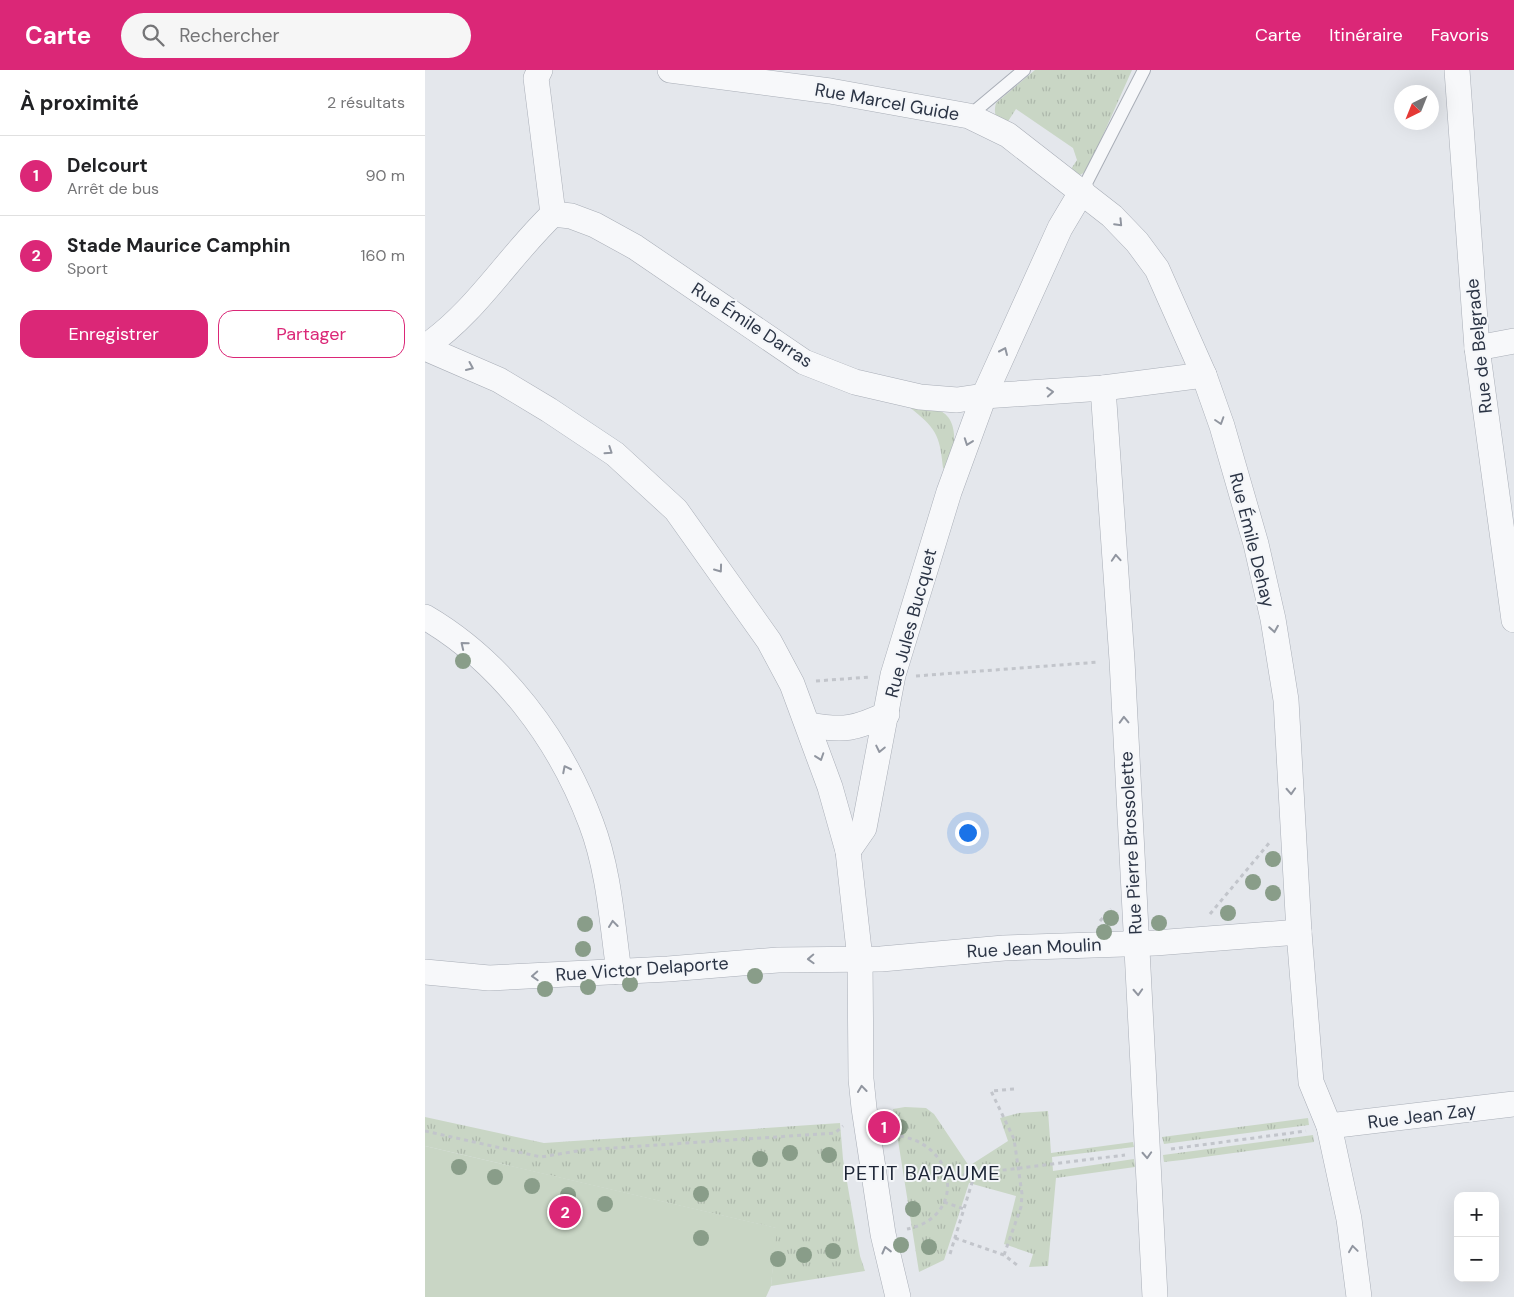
<!DOCTYPE html>
<html lang="fr">
<meta charset="utf-8">
<style>
body{margin:0;font-family:"DM Sans",sans-serif;background:#f6f6f6;color:#202124}
.controls{position:absolute;right:15px;bottom:15px;display:grid;overflow:hidden;border-radius:10px;box-shadow:0 5px 20px #0002}
.controls button{width:45px;height:45px;display:grid;place-items:center;padding:0;border:0;border-bottom:1px solid #e0e0e0;background:#fff;color:#202124;font:25px sans-serif}
.compass{position:absolute;left:969px;top:15px;width:45px;height:45px;border-radius:50%;background:#fff;box-shadow:0 5px 20px #0002;rotate:223deg}
.you{position:absolute;left:542px;top:762px;width:18px;height:18px;margin:-12px;border:4px solid #fff;border-radius:50%;background:#1a73e8;box-shadow:0 0 0 8px #1a73e833}
.badge{display:grid;place-items:center;width:32px;height:32px;border-radius:50%;background:#db2777;color:#fff;font-size:16px;font-weight:700}
.pin{position:absolute;translate:-50% -50%;border:2px solid #fff;box-shadow:0 1px 5px #0006}
.list{margin:0;padding:0;list-style:none}
h2{display:flex;justify-content:space-between;align-items:center;height:65px;margin:0;padding:0 20px;font-size:21px}
h2 small{font-size:16px;font-weight:400;color:#757577}
.list li{display:grid;grid-template-columns:32px 1fr auto;gap:15px;align-items:center;box-sizing:border-box;height:80px;padding:0 20px;border-top:1px solid #e0e0e0}
.list b{display:block;font-size:19px;white-space:nowrap}
.list p{margin:0;font-size:16px;white-space:nowrap;color:#757577}
.list em{font-size:16px;font-style:normal;color:#757577}
.actions{display:flex;gap:10px;padding:15px 20px}
.actions a{flex:1;padding:11px 0;border:1px solid #db2777;border-radius:15px;text-align:center;font-size:18px;color:#db2777}
.actions .main{background:#db2777;color:#fff}
.icon{flex:none;width:28px;height:28px;fill:none;stroke:currentColor;stroke-width:2;stroke-linecap:round;stroke-linejoin:round}
.map{position:relative;flex:none;width:1089px;height:1227px;overflow:hidden}
header{display:flex;align-items:center;gap:30px;box-sizing:border-box;height:70px;padding:0 25px;background:#db2777;color:#fff}
header strong{font-size:24px}
nav{display:flex;gap:28px;margin-inline-start:auto;font-size:18px}
.search{width:350px;height:45px;background:#f6f6f6;display:flex;align-items:center;gap:12px;box-sizing:border-box;padding:0 18px;border-radius:28px;color:#757577;font-size:19px}
main{display:flex}
aside{flex:1;background:#fff}
.map>svg:first-child{display:block}
.grass{fill:url(#grass-tufts)}
.park{fill:#c9d6c5}
.lines{fill:none;stroke-linecap:round;stroke-linejoin:round}
.service-casing{stroke:#a9aeb7;stroke-width:14}
.minor-casing{stroke:#a9aeb7;stroke-width:26}
.path{stroke:#c2c5cb;stroke-width:3;stroke-dasharray:4 4;stroke-linecap:butt}
.service{stroke:#f7f8fa;stroke-width:12}
.minor{stroke:#f7f8fa;stroke-width:25}
.tree{fill:#899d89}
.oneway{stroke:#9196a0}
.labels{text-anchor:middle;stroke-width:4;stroke-linejoin:round;paint-order:stroke}
.street-label{font-size:18px;fill:#2b3445;stroke:#f4f6f9}
.quarter-label{font-size:20px;letter-spacing:1px;fill:#1d2536;stroke:#f4f6f9}
</style>
<header>
<strong>Carte</strong>
<div class="search"><svg class="icon" aria-label="search" viewBox="0 0 24 24"><circle cx="10" cy="10" r="6"/><path d="M15 15l6 6"/></svg>Rechercher</div>
<nav><a>Carte</a><a>Itinéraire</a><a>Favoris</a></nav>
</header>
<main>
<aside>
<h2>À proximité<small>2 résultats</small></h2>
<ul class="list">
<li><span class="badge">1</span><div><b>Delcourt</b><p>Arrêt de bus</p></div><em>90 m</em></li>
<li><span class="badge">2</span><div><b>Stade Maurice Camphin</b><p>Sport</p></div><em>160 m</em></li>
</ul>
<div class="actions"><a class="main">Enregistrer</a><a>Partager</a></div>
</aside>
<div class="map">
<svg width="1089" height="1227" viewBox="0 0 1089 1227">
<defs>
<pattern id="grass-tufts" width="24" height="20" patternUnits="userSpaceOnUse" patternTransform="scale(1.25)"><rect width="24" height="20" fill="#c9d6c5"/><path d="M3 7l-1-3M5 7V3M7 7l1-3M15 17l-1-3M17 17v-4M19 17l1-3" fill="none" stroke="#adb8ab"/></pattern>
</defs>
<rect width="100%" height="100%" fill="#e4e7ec"/>
<!-- grass -->
<g class="grass">
<path d="M610,0H707L662,101L653,106L644,102L652,90L648,78L591,39L580,56C571,49 568,44 571,33Z"/>
<path d="M484,337C491,337 500,337 507,338C538,344 529,381 525,402L518,398C515,364 510,357 484,337Z"/>
<path d="M480,1037L501,1038L509,1044L544,1096L583,1071L575,1048L594,1043L623,1041L626,1083L708,1072L709,1077L627,1087L628,1101L709,1089L710,1097L631,1108L623,1196L604,1197L608,1184L579,1174L591,1126L544,1113L519,1190L494,1202L468,1039Z"/>
<path d="M0,1047L119,1073L415,1053L418,1089L435,1186L440,1201L346,1216L351,1158L0,1076Z"/>
<path d="M883,1048L884,1055L739,1074L737,1067Z"/>
<path d="M888,1065L889,1072L757,1090L739,1092L738,1085Z"/>
</g>
<!-- park -->
<path class="park" d="M0,1076L352,1158L346,1216L341,1227H0Z"/>
<g class="lines">
<!-- service casing -->
<g class="service-casing">
<g id="service">
<path d="M544,46L599,0"/>
<path d="M657,121L719,0"/>
</g>
</g>
<!-- minor casing -->
<g class="minor-casing">
<g id="minor">
<path d="M115,0L111,8L128,144"/>
<path d="M245,0L405,21L544,46L583,65L687,146L712,172L732,199L779,305L797,356L831,474L848,549L861,630L874,862L886,1012L904,1056L924,1149L934,1227"/>
<path d="M1032,0L1052,278L1089,550"/>
<path d="M128,144L146,146L170,155L210,177L379,292L430,312L495,327L532,330L559,326L678,318L779,305"/>
<path d="M0,277C52,241 83,187 128,144"/>
<path d="M0,278L74,310L124,340L190,384L251,440L344,571L367,614L405,717L423,781L435,889L436,1009L439,1038L458,1164L473,1227"/>
<path d="M1052,278L1089,271"/>
<path d="M678,318L697,590L730,1227"/>
<path d="M0,547C77,592 135,670 166,753C184,800 187,852 194,902"/>
<path d="M384,655C419,661 430,659 462,644"/>
<path d="M423,781L439,758L468,605L524,422L559,326L635,158L657,121"/>
<path d="M0,902L64,908L243,899L353,890L456,889L579,878L730,873L874,862"/>
<path d="M904,1056L1089,1034"/>
</g>
</g>
<!-- path -->
<g class="path">
<path d="M491,606L674,592"/>
<path d="M391,611L445,607"/>
<path d="M785,844L845,772"/>
<path d="M675,851L686,839"/>
<path d="M589,1019L566,1021L589,1069L597,1124L596,1137L579,1185L592,1195"/>
<path d="M0,1061L116,1087L158,1080L410,1063L418,1056"/>
<path d="M467,1065C533,1070 543,1147 482,1159"/>
<path d="M746,1079L881,1061"/>
<path d="M522,1107L700,1085"/>
<path d="M519,1132L539,1139"/>
<path d="M530,1168L579,1185"/>
<path d="M525,1184L550,1103"/>
</g>
<!-- service -->
<use href="#service" class="service"/>
<!-- minor -->
<use href="#minor" class="minor"/>
</g>
<!-- trees -->
<g class="tree">
<circle cx="38" cy="591" r="8"/>
<circle cx="848" cy="789" r="8"/>
<circle cx="828" cy="812" r="8"/>
<circle cx="848" cy="823" r="8"/>
<circle cx="803" cy="843" r="8"/>
<circle cx="686" cy="848" r="8"/>
<circle cx="734" cy="853" r="8"/>
<circle cx="160" cy="854" r="8"/>
<circle cx="679" cy="862" r="8"/>
<circle cx="158" cy="879" r="8"/>
<circle cx="330" cy="906" r="8"/>
<circle cx="205" cy="914" r="8"/>
<circle cx="163" cy="917" r="8"/>
<circle cx="120" cy="919" r="8"/>
<circle cx="475" cy="1057" r="8"/>
<circle cx="365" cy="1083" r="8"/>
<circle cx="404" cy="1085" r="8"/>
<circle cx="335" cy="1089" r="8"/>
<circle cx="34" cy="1097" r="8"/>
<circle cx="70" cy="1107" r="8"/>
<circle cx="107" cy="1116" r="8"/>
<circle cx="276" cy="1124" r="8"/>
<circle cx="143" cy="1125" r="8"/>
<circle cx="180" cy="1134" r="8"/>
<circle cx="488" cy="1139" r="8"/>
<circle cx="276" cy="1168" r="8"/>
<circle cx="476" cy="1175" r="8"/>
<circle cx="504" cy="1177" r="8"/>
<circle cx="408" cy="1181" r="8"/>
<circle cx="379" cy="1185" r="8"/>
<circle cx="353" cy="1189" r="8"/>
</g>
<!-- one-way arrows -->
<defs><path id="oneway-chevron" d="M-2-3.5L2.5 0L-2 3.5" fill="none" stroke-width="1.6" stroke-linecap="round" stroke-linejoin="round" transform="scale(1.25)"/></defs>
<g class="oneway">
<use href="#oneway-chevron" transform="translate(694 153) rotate(46)"/>
<use href="#oneway-chevron" transform="translate(579 281) rotate(-66)"/>
<use href="#oneway-chevron" transform="translate(45 297) rotate(24)"/>
<use href="#oneway-chevron" transform="translate(625 322) rotate(-4)"/>
<use href="#oneway-chevron" transform="translate(795 351) rotate(72)"/>
<use href="#oneway-chevron" transform="translate(543 372) rotate(110)"/>
<use href="#oneway-chevron" transform="translate(184 381) rotate(34)"/>
<use href="#oneway-chevron" transform="translate(691 488) rotate(-94)"/>
<use href="#oneway-chevron" transform="translate(294 499) rotate(54)"/>
<use href="#oneway-chevron" transform="translate(849 559) rotate(81)"/>
<use href="#oneway-chevron" transform="translate(39 575) rotate(-141)"/>
<use href="#oneway-chevron" transform="translate(699 650) rotate(-92)"/>
<use href="#oneway-chevron" transform="translate(455 679) rotate(102)"/>
<use href="#oneway-chevron" transform="translate(395 687) rotate(71)"/>
<use href="#oneway-chevron" transform="translate(141 699) rotate(-117)"/>
<use href="#oneway-chevron" transform="translate(866 721) rotate(87)"/>
<use href="#oneway-chevron" transform="translate(188 854) rotate(-97)"/>
<use href="#oneway-chevron" transform="translate(386 889) rotate(178)"/>
<use href="#oneway-chevron" transform="translate(110 906) rotate(177)"/>
<use href="#oneway-chevron" transform="translate(713 922) rotate(87)"/>
<use href="#oneway-chevron" transform="translate(437 1019) rotate(-96)"/>
<use href="#oneway-chevron" transform="translate(722 1085) rotate(87)"/>
<use href="#oneway-chevron" transform="translate(928 1179) rotate(-98)"/>
<use href="#oneway-chevron" transform="translate(461 1180) rotate(-104)"/>
</g>
<g class="labels">
<!-- street labels -->
<g class="street-label">
<text transform="translate(462 32) rotate(10)" y="6">Rue Marcel Guide</text>
<text transform="translate(327 255) rotate(33)" y="6">Rue Émile Darras</text>
<text transform="translate(1054 276) rotate(-96)" y="6">Rue de Belgrade</text>
<text transform="translate(827 470) rotate(76)" y="6">Rue Émile Dehay</text>
<text transform="translate(486 553) rotate(-75)" y="6">Rue Jules Bucquet</text>
<text transform="translate(706 773) rotate(-93)" y="6">Rue Pierre Brossolette</text>
<text transform="translate(609 878) rotate(-3)" y="6">Rue Jean Moulin</text>
<text transform="translate(217 899) rotate(-4)" y="6">Rue Victor Delaporte</text>
<text transform="translate(997 1046) rotate(-7)" y="6">Rue Jean Zay</text>
</g>
<!-- quarter labels -->
<g class="quarter-label">
<text x="497" y="1110">PETIT BAPAUME</text>
</g>
</g>
</svg>
<div class="controls">
<button>+</button>
<button>−</button>
</div>
<svg class="compass" viewBox="-18 -18 36 36"><path d="M0-13l5 13h-10z" fill="#e53935"/><path d="M0 13l5-13h-10z" fill="#757577"/></svg>
<div class="you"></div>
<div class="pin badge" style="left:459px;top:1057px">1</div>
<div class="pin badge" style="left:140px;top:1142px">2</div>
</div>
</main>
